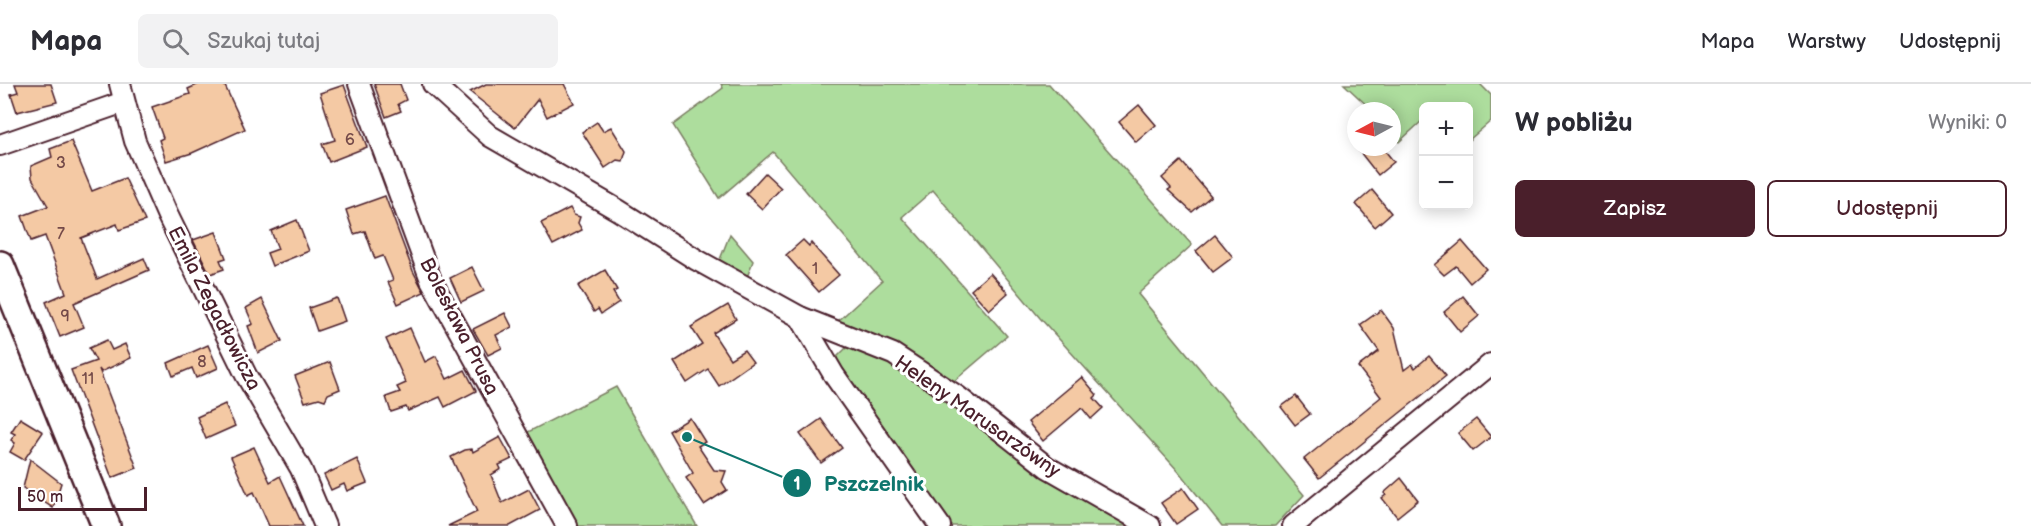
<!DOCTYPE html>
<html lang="pl">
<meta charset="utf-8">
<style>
body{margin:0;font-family:"Balsamiq Sans",sans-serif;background:#f2f2f3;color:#2b2b33}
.controls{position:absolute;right:18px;top:18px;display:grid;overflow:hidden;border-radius:9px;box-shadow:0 3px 15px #0003}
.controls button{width:54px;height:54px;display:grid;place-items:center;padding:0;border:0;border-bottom:2px solid #e1e1e2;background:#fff;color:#2b2b33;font:30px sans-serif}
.compass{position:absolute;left:1347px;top:18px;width:54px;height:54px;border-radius:50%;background:#fff;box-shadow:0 3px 15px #0003;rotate:263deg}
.scale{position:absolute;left:18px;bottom:15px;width:129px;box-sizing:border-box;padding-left:6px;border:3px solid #4a1f2b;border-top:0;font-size:16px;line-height:21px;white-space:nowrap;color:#4a1f2b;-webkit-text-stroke:4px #fff;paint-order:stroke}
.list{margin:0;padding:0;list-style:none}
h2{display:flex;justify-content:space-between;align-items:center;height:78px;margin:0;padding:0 24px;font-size:26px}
h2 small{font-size:20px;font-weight:400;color:#7c7c81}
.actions{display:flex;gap:12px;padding:18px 24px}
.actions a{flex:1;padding:14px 0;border:2px solid #4a1f2b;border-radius:9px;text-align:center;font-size:21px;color:#4a1f2b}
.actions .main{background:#4a1f2b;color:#fff}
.icon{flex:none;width:33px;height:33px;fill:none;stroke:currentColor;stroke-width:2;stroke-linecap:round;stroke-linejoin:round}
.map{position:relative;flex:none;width:1491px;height:442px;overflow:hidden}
header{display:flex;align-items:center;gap:36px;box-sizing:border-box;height:84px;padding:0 30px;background:#fff;border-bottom:2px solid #e1e1e2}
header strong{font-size:28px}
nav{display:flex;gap:33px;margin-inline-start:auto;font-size:21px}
.search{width:420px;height:54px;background:#f2f2f3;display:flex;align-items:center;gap:15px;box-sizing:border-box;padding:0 21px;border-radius:9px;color:#7c7c81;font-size:22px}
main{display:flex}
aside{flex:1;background:#fff}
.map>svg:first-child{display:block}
.green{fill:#addd9d;stroke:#7c7e64;stroke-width:1.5}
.building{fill:#f4c9a4;stroke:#4a1f2b;stroke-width:1.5}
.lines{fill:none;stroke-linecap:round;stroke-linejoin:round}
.street-casing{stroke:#4a1f2b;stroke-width:24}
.secondary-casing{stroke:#4a1f2b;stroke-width:32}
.street{stroke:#fff;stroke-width:20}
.secondary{stroke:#fff;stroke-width:27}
.labels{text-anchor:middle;stroke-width:6;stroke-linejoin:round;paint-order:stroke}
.number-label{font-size:16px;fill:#744a49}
.street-label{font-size:20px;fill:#4a1f2b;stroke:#fff}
.leader{fill:none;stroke:#0f766e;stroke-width:2}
.callout-dot{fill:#0f766e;stroke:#fff;stroke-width:2}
.mark-label{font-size:18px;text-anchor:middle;font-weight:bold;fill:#fff}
.callout-label{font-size:21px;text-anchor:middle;font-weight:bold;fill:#0f766e;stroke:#fff;stroke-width:6;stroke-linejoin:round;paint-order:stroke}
</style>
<header>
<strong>Mapa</strong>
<div class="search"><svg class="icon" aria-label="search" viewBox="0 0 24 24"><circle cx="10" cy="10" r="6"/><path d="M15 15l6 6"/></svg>Szukaj tutaj</div>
<nav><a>Mapa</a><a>Warstwy</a><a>Udostępnij</a></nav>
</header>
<main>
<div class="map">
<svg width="1491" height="442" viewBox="0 0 1491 442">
<rect width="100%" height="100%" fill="#fff"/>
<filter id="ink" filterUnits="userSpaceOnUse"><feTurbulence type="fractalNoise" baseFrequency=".0167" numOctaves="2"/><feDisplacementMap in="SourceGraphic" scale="12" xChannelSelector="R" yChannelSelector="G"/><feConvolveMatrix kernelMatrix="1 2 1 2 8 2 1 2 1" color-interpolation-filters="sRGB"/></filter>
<g filter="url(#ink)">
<!-- green -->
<g class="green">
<path d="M721,0H1049L1192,161L1138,210L1304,411L1275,442H1222L1179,388L1040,234L933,106L902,133L1007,252L954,297L898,263L837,238L882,197L773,68L719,114L673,41L723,4Z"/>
<path d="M1344,0H1480L1491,11V37L1469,56L1468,22H1424L1423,36L1399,58L1392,50V27H1373Z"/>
<path d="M730,150L753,177L746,196L719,178Z"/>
<path d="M847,263L894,280L939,308L1041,391L1130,442H949L840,288L837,273Z"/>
<path d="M616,303L697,442H576L526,349Z"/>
</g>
<!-- building -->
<g class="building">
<path d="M15,0H51L57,18L17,28L11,10L18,8Z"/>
<path d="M199,0H224L245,45L192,69L166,77L159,56L163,54L152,23L190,10L188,5Z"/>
<path d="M374,0H400L406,16L398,20L401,27L386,33Z"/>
<path d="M486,0H564L574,19L547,33L538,15L515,44L470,8Z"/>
<path d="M344,1L367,63L329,78L322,60L335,56L320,9Z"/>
<path d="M1139,21L1156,41L1136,58L1119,38Z"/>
<path d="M597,38L603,47L611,43L626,67L623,77L617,76L605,84L582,48Z"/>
<path d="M71,57L92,107L125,94L145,137L119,146L117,140L81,154L97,195L144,174L149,186L74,219L84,243L60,253L46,218L66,209L45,152L31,157L22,132L48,122L32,94L31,82L52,73L50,65Z"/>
<path d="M1356,63H1382L1394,78L1378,91Z"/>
<path d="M1181,77L1211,112L1192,128L1168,106L1171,104L1162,94Z"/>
<path d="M765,89L781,104L762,125L746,110Z"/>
<path d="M1372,106L1391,129L1375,143L1356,120Z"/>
<path d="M385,112L413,187L424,208L398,220L388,198L393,196L383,172L375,175L365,147L354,150L346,126Z"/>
<path d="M570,124L574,131L580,133L578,139L582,146L553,161L541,139Z"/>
<path d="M297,136L309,167L272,182L267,169L278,165L271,147Z"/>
<path d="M216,148L226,174L220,176L224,185L210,190L193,156Z"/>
<path d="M1215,151L1233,173L1213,188L1196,167Z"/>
<path d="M803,156L809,162L811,159L839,191L819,208L786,171Z"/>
<path d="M1462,157L1486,185L1470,199L1456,182L1444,191L1434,181Z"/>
<path d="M472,183L484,207L461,218L450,194Z"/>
<path d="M605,186L617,206L613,208L619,218L601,230L598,225L594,228L578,202Z"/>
<path d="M990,189L1008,209L989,226L971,206Z"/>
<path d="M1463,212L1479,232L1460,248L1444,228Z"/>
<path d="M337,214L345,237L317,247L309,224Z"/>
<path d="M262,215L282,257L258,269L248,242L253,240L246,224Z"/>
<path d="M728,221L736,235L713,249L730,275L744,266L753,278L719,302L708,285L687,299L674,278L702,260L691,243Z"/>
<path d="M1381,226L1394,244L1404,286L1412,280L1415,284L1429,272L1446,292L1319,394L1304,375L1381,313L1358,283L1379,267L1360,241Z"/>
<path d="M505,229L512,243L496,251L502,264L488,271L473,245Z"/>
<path d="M410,244L425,278L436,272L447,295L465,286L476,307L445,323L440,313L408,327L406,323L391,328L386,313L400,308L397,303L406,299L386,255Z"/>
<path d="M107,256L112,266L125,260L131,274L101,288L99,285L137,384L112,394L71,286L96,277L89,264Z"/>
<path d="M208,261L218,284L196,294L192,284L173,292L168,279Z"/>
<path d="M330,278L340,305L328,310L325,316L319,314L305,318L295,292Z"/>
<path d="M1082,293L1097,311L1094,314L1103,324L1091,335L1082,324L1043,357L1028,338Z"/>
<path d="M1296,312L1310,330L1295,341L1281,323Z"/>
<path d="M225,320L235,342L206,355L197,333Z"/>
<path d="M20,334L43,348L24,376L10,368L15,359L11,356L15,350L11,348Z"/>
<path d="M690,334L705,358L698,362L714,386L726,387L722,398L727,406L704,421L686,394L693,389L669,347Z"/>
<path d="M821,335L842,364L821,379L800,350Z"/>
<path d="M1476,335L1491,353L1473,367L1458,349Z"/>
<path d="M500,353L512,375L499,381L501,385L491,391L502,419L529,405L540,426L510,442H448L477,428L451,373L465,366L472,365L473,368Z"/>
<path d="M254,363L270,398L280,392L303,442H269L254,408L248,411L231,373Z"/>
<path d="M30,375L61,399L53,424L23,404Z"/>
<path d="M357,375L367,399L347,407L344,400L331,406L324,391Z"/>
<path d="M1401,394L1418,416L1397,433L1382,414L1386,411L1384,409Z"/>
<path d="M1183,404L1198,425L1176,440L1161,419Z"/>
</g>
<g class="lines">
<!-- street casing -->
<g class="street-casing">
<g id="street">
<path d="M120,0L135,57L167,130L246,291L301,385L325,442"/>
<path d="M359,0L431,196L567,442"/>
<path d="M433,0L490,52L618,126L697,176L800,233L893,270L957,312L1047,383L1150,442"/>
<path d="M0,61L124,18"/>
<path d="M800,233L834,291L940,442"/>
<path d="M1293,442L1491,280"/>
</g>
</g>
<!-- secondary casing -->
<g class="secondary-casing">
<path id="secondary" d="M0,181L106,442"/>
</g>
<!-- street -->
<use href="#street" class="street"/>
<!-- secondary -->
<use href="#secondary" class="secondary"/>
</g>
</g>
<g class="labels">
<!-- number labels -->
<g class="number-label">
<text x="350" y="61">6</text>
<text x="61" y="84">3</text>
<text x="61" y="155">7</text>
<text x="815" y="190">1</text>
<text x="65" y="237">9</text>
<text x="202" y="283">8</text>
<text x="88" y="300">11</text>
</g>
<!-- street labels -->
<g class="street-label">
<text transform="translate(215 224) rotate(63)" y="7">Emila Zegadłowicza</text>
<text transform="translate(460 242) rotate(63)" y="7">Bolesława Prusa</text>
<text transform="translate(978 332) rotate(35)" y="7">Heleny Marusarzówny</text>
</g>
</g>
<!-- callouts -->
<path class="leader" d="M687 353L797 399"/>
<g class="callout-dot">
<circle cx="687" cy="353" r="6"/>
<circle cx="797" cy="399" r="15"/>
</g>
<g class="mark-label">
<text x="797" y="406">1</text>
</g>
<g class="callout-label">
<text x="874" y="407">Pszczelnik</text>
</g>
</svg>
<div class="controls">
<button>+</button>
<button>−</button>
</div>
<svg class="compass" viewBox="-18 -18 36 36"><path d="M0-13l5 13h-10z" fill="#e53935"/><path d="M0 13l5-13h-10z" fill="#7c7c81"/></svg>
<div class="scale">50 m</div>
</div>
<aside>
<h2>W pobliżu<small>Wyniki: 0</small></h2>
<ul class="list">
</ul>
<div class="actions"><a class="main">Zapisz</a><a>Udostępnij</a></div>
</aside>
</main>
